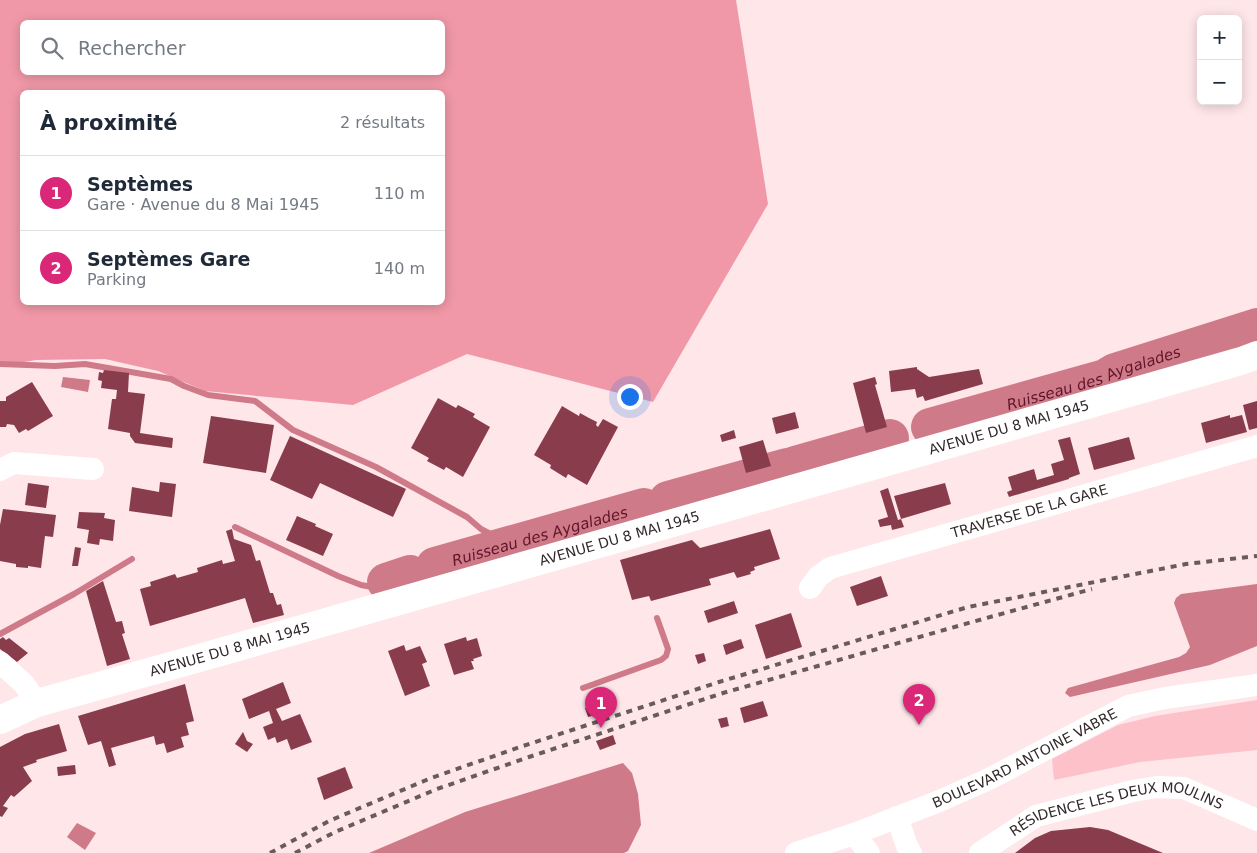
<!DOCTYPE html>
<html lang="fr">
<meta charset="utf-8">
<style>
body{margin:0;font-family:"DejaVu Sans",sans-serif;background:#f6f6f7;color:#1f2937}
.controls{position:absolute;right:15px;top:15px;display:grid;overflow:hidden;border-radius:8px;box-shadow:0 2px 12px #0003}
.controls button{width:45px;height:45px;display:grid;place-items:center;padding:0;border:0;border-bottom:1px solid #e0e1e3;background:#fff;color:#1f2937;font:25px sans-serif}
.you{position:absolute;left:629px;top:396px;width:18px;height:18px;margin:-12px;border:4px solid #fff;border-radius:50%;background:#1a73e8;box-shadow:0 0 0 8px #1a73e833}
.badge{display:grid;place-items:center;width:32px;height:32px;border-radius:50%;background:#db2777;color:#fff;font-size:16px;font-weight:700}
.pin{position:absolute;translate:-50% -41px;filter:drop-shadow(0 1px 2px #0008)}
.pin::after{content:'';position:absolute;top:26px;width:18px;height:15px;background:inherit;clip-path:polygon(0 0,100% 0,50% 100%)}
.list{margin:0;padding:0;list-style:none}
h2{display:flex;justify-content:space-between;align-items:center;height:65px;margin:0;padding:0 20px;font-size:21px}
h2 small{font-size:16px;font-weight:400;color:#747a83}
.list li{display:grid;grid-template-columns:32px 1fr auto;gap:15px;align-items:center;box-sizing:border-box;height:75px;padding:0 20px;border-top:1px solid #e0e1e3}
.list b{display:block;font-size:19px;white-space:nowrap}
.list p{margin:0;font-size:16px;white-space:nowrap;color:#747a83}
.list em{font-size:16px;font-style:normal;color:#747a83}
.icon{flex:none;width:28px;height:28px;fill:none;stroke:currentColor;stroke-width:2;stroke-linecap:round;stroke-linejoin:round}
.map{position:relative;flex:none;width:1257px;height:853px;overflow:hidden}
.search{position:absolute;background:#fff;box-shadow:0 2px 12px #0003;left:20px;top:20px;width:425px;height:55px;display:flex;align-items:center;gap:12px;box-sizing:border-box;padding:0 18px;border-radius:8px;color:#747a83;font-size:19px}
.panel{position:absolute;background:#fff;box-shadow:0 2px 12px #0003;left:20px;top:90px;width:425px;height:215px;border-radius:8px}
.map>svg:first-child{display:block}
.green{fill:#fdc1ca}
.forest{fill:#f098a7;fill-rule:evenodd}
.water{fill:#ce7a88}
.lines{fill:none;stroke-linecap:round;stroke-linejoin:round}
.stream{stroke:#ce7a88;stroke-width:6}
.river{stroke:#ce7a88;stroke-width:38}
.building{fill:#893c4c}
.minor{stroke:#fff;stroke-width:22}
.secondary{stroke:#fff;stroke-width:28}
.rail{stroke:#695b5d;stroke-width:4;stroke-dasharray:6 6;stroke-linecap:butt}
.labels{text-anchor:middle;stroke-width:5;stroke-linejoin:round;paint-order:stroke}
.street-label{font-size:14px;fill:#32292a;stroke:#fff}
.water-label{font-size:15px;font-style:italic;fill:#61142a;stroke:#fff}
</style>
<div class="map">
<svg width="1257" height="853" viewBox="0 0 1257 853">
<rect width="100%" height="100%" fill="#fee6e9"/>
<!-- green -->
<path class="green" d="M1257,700V750L1140,762L1054,780L1052,759L1118,725L1155,716Z"/>
<!-- forest -->
<path class="forest" d="M0,0H736L768,204L653,402L467,354L353,405L205,391L158,371L105,359L36,360L0,366ZM22,22H442V72H22ZM22,92H442V302H22Z"/>
<!-- water -->
<g class="water">
<path d="M63,377L90,380L88,392L61,387Z"/>
<path d="M1257,584V646L1210,665L1070,697L1065,693L1068,688L1179,657L1186,653L1190,647L1174,603L1176,598L1181,594Z"/>
<path d="M623,763L632,773L638,794L641,825L628,851L624,853H369L465,812Z"/>
<path d="M77,823L96,833L85,850L67,837Z"/>
</g>
<g class="lines">
<!-- stream -->
<g class="stream">
<path d="M0,364L55,366L85,364L171,379L184,386L208,395L255,401L293,430L376,467L467,517L481,529L511,545"/>
<path d="M235,527L338,576L361,585L372,587"/>
<path d="M0,634L74,594L132,559"/>
<path d="M583,688L661,660L666,656L668,649L657,618"/>
</g>
<!-- river -->
<g class="river">
<path id="s1" d="M930,427L1105,378L1115,372L1257,327"/>
<path d="M795,465L890,438"/>
<path d="M668,500L787,467"/>
<path id="s2" d="M435,566L644,507"/>
<path d="M386,582L410,574"/>
</g>
</g>
<!-- building -->
<g class="building">
<path d="M917,367V369L929,377L979,369L983,384L925,401L923,396L917,398L915,389L891,392L889,371Z"/>
<path d="M104,370L129,373L128,392L145,394L140,433L173,438L172,448L135,443L130,436V433L108,429L112,399H116L117,390L101,388L102,381L98,380L99,372L103,373Z"/>
<path d="M875,377L877,384L875,385L887,427L866,433L853,383Z"/>
<path d="M32,382L53,416L28,431L26,429L19,433L14,425L7,424L6,427H0V401H6V397Z"/>
<path d="M438,398L456,408L458,405L475,414L473,417L490,427L463,477L446,467L444,470L427,461L429,458L411,448Z"/>
<path d="M1257,401V428L1249,430L1243,405Z"/>
<path d="M562,406L579,416L580,413L589,418L597,422L596,425L598,427L603,419L618,427L587,485L568,474L566,478L550,468L551,465L534,455Z"/>
<path d="M795,412L799,428L776,434L772,418Z"/>
<path d="M1230,415V418L1242,415L1247,432L1206,443L1201,423Z"/>
<path d="M211,416L274,425L266,473L203,463Z"/>
<path d="M734,430L736,438L722,442L720,435Z"/>
<path d="M290,436L406,489L393,517L320,483L312,499L270,480Z"/>
<path d="M1070,437L1080,474L1069,478V479L1009,497L1007,492L1012,490L1008,477L1034,469L1037,480L1054,475L1051,464L1064,460L1058,440Z"/>
<path d="M1129,437L1135,459L1094,470L1088,448Z"/>
<path d="M763,440L771,466L746,473L739,447Z"/>
<path d="M160,482L176,484L172,517L129,511L132,487L159,492Z"/>
<path d="M28,483L49,486L46,508L25,505Z"/>
<path d="M945,483L951,504L901,519L904,527L892,530L891,525L880,527L878,520L888,517L880,491L888,488L898,520L901,519L894,496Z"/>
<path d="M3,509L56,515L53,537L45,536L41,568L28,566V568L16,567V564L0,561V525Z"/>
<path d="M79,512L105,513L104,518L115,520L113,541L100,539L99,545L87,543L89,530L77,528Z"/>
<path d="M297,516L316,524L315,526L333,534L323,556L286,540Z"/>
<path d="M232,529L234,539L251,545L256,561L260,560L270,593H273L277,605L281,604L284,615L253,623L245,598L150,626L140,589L151,586L150,582L175,574L177,578L198,572L197,568L222,560L223,564L235,561L226,531Z"/>
<path d="M770,529L780,559L754,567L755,570L750,572L751,574L737,578L734,572L709,579L711,585L651,601L649,596L632,600L620,560L692,540L700,548Z"/>
<path d="M75,547L81,548L78,566H72Z"/>
<path d="M881,576L888,596L857,606L850,587Z"/>
<path d="M103,581L116,622L122,621L125,633L122,634L130,659L107,666L86,591Z"/>
<path d="M734,601L738,613L708,623L704,611Z"/>
<path d="M791,613L802,647L766,659L755,625Z"/>
<path d="M3,637L6,640L9,638L28,653L17,662L0,649V639Z"/>
<path d="M466,637L467,641L477,638L482,656L473,659L474,661H471L474,669L454,675L444,644Z"/>
<path d="M741,639L744,648L726,655L723,645Z"/>
<path d="M404,645L406,651L420,646L427,662L422,664L430,686L405,696L388,651Z"/>
<path d="M704,653L706,661L698,664L695,655Z"/>
<path d="M283,682L291,703L276,709L282,721L300,714L312,742L291,750L287,739L277,743L275,737L268,740L263,727L273,723L269,711L249,719L242,699Z"/>
<path d="M185,684L194,721L186,723L189,735L181,737L184,747L167,753L164,743L156,745L154,736L111,748L116,765L109,767L101,741L88,745L78,716Z"/>
<path d="M763,701L768,716L744,723L740,708Z"/>
<path d="M602,702L605,712L588,717L585,708Z"/>
<path d="M727,717L729,726L721,728L718,719Z"/>
<path d="M59,724L67,751L36,760L37,762L23,767L32,781L14,797L11,795L3,806L8,808L2,817L0,816V747L25,734Z"/>
<path d="M243,732L247,741L253,744L247,752L235,744Z"/>
<path d="M613,735L616,744L600,750L596,741Z"/>
<path d="M75,765L76,774L58,776L57,767Z"/>
<path d="M345,767L353,788L324,800L317,778Z"/>
<path d="M1090,827L1108,830L1163,853H1015L1035,838L1051,831Z"/>
</g>
<g class="lines">
<!-- minor -->
<g class="minor">
<path d="M0,470L14,463L93,469"/>
<path id="s3" d="M810,588L818,577L830,568L1257,446"/>
<path d="M0,662L24,684L37,703"/>
<path d="M897,817L907,846L911,853"/>
<path d="M854,834L869,853"/>
<path id="s4" d="M796,853L854,834L937,802L987,780L1128,706L1165,698L1257,685"/>
<path id="s5" d="M980,853L1036,816L1133,791L1157,787L1184,788L1257,820"/>
</g>
<!-- secondary -->
<path class="secondary" id="s6" d="M0,720L37,703L203,657L1241,361L1257,355"/>
<!-- rail -->
<g class="rail">
<path d="M270,853L329,821L431,778L523,746L719,682L968,607L1186,564L1257,556"/>
<path d="M295,853L335,832L437,789L529,757L723,693L972,622L1092,589"/>
</g>
</g>
<g class="labels">
<!-- street labels -->
<g class="street-label">
<text dy="5" stroke="none"><textPath href="#s6" startOffset="1051">AVENUE DU 8 MAI 1945</textPath></text>
<text dy="5" stroke="none"><textPath href="#s3" startOffset="236">TRAVERSE DE LA GARE</textPath></text>
<text dy="5" stroke="none"><textPath href="#s6" startOffset="646">AVENUE DU 8 MAI 1945</textPath></text>
<text dy="5" stroke="none"><textPath href="#s6" startOffset="241">AVENUE DU 8 MAI 1945</textPath></text>
<text dy="5" stroke="none"><textPath href="#s4" startOffset="248">BOULEVARD ANTOINE VABRE</textPath></text>
<text dy="5" stroke="none"><textPath href="#s5" startOffset="149">RÉSIDENCE LES DEUX MOULINS</textPath></text>
</g>
<!-- water labels -->
<g class="water-label">
<text dy="5" stroke="none"><textPath href="#s1" startOffset="171">Ruisseau des Aygalades</textPath></text>
<text dy="5" stroke="none"><textPath href="#s2" startOffset="109">Ruisseau des Aygalades</textPath></text>
</g>
</g>
</svg>
<div class="controls">
<button>+</button>
<button>−</button>
</div>
<div class="you"></div>
<div class="pin badge" style="left:601px;top:728px">1</div>
<div class="pin badge" style="left:919px;top:725px">2</div>
<div class="search"><svg class="icon" aria-label="search" viewBox="0 0 24 24"><circle cx="10" cy="10" r="6"/><path d="M15 15l6 6"/></svg>Rechercher</div>
<section class="panel">
<h2>À proximité<small>2 résultats</small></h2>
<ul class="list">
<li><span class="badge">1</span><div><b>Septèmes</b><p>Gare · Avenue du 8 Mai 1945</p></div><em>110 m</em></li>
<li><span class="badge">2</span><div><b>Septèmes Gare</b><p>Parking</p></div><em>140 m</em></li>
</ul>
</section>
</div>
